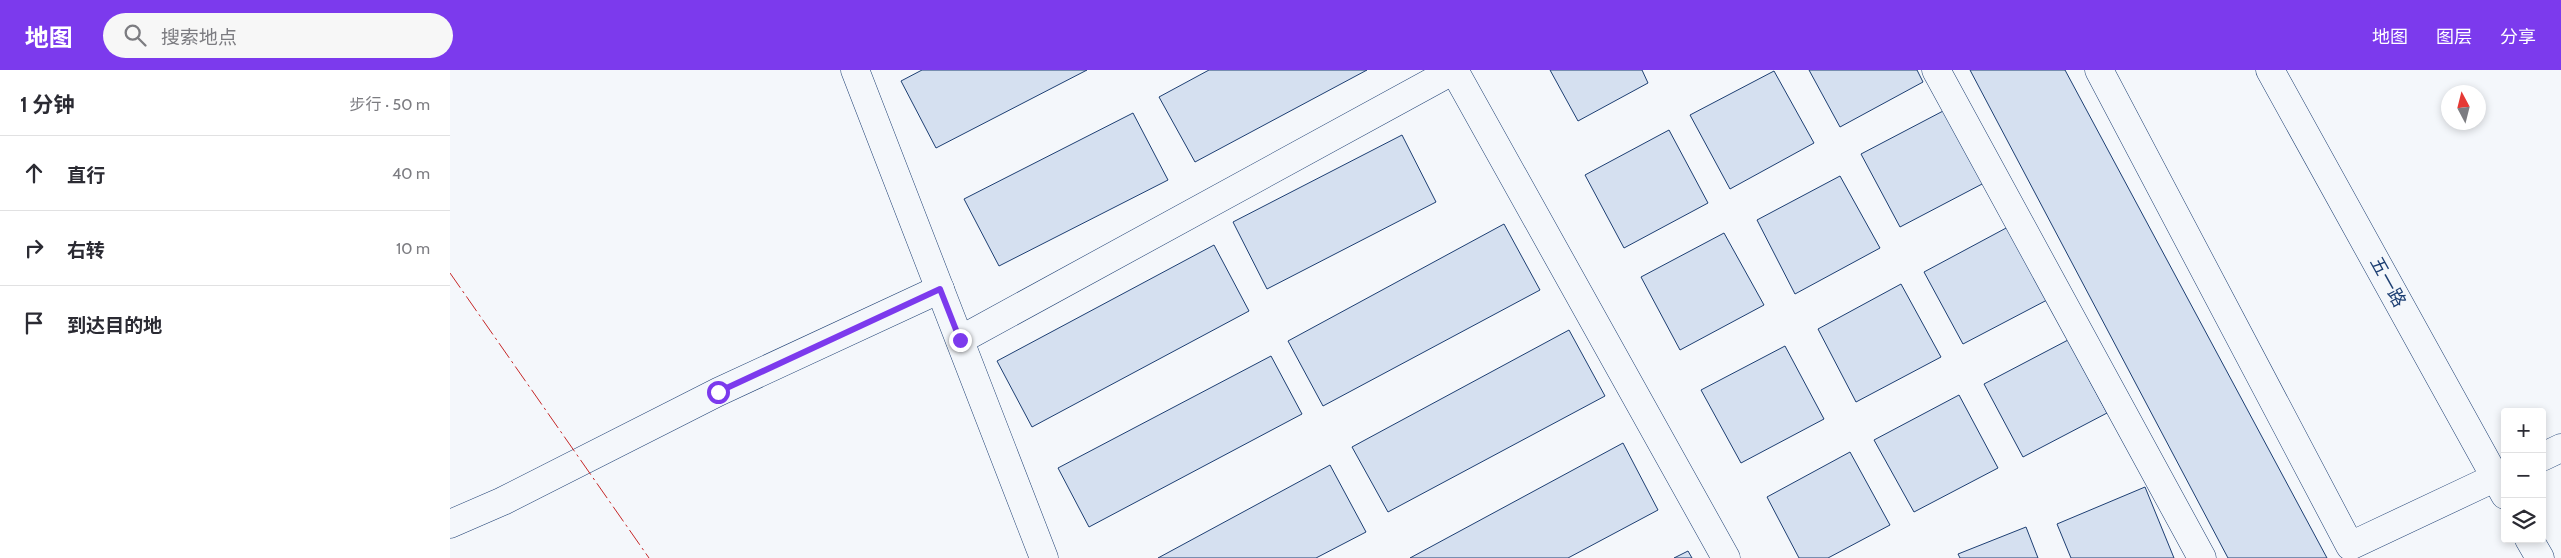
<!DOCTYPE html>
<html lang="zh">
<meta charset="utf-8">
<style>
body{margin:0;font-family:Cabin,"Noto Sans SC",sans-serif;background:#f7f7f7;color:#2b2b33}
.controls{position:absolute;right:15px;bottom:15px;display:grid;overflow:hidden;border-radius:5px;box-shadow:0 2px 8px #0003}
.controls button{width:45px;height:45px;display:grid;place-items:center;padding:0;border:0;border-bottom:1px solid #e1e1e2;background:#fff;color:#2b2b33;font:25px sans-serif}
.compass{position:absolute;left:1991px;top:15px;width:45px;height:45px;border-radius:50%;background:#fff;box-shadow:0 2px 8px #0003;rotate:353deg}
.stop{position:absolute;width:15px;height:15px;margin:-11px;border:4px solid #7c3aed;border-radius:50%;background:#fff}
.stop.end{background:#7c3aed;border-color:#fff;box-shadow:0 1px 5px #0008}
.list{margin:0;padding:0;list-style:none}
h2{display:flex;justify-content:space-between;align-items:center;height:65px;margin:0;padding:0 20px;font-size:21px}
h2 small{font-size:16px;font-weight:400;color:#7c7c81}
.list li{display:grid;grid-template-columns:32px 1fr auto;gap:15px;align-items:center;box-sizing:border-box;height:75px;padding:0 20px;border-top:1px solid #e1e1e2}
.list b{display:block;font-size:19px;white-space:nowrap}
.list em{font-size:16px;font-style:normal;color:#7c7c81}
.icon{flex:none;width:28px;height:28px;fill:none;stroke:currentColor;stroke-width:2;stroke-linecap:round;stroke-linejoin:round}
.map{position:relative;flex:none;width:2111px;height:488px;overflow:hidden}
header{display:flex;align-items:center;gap:30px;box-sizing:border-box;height:70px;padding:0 25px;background:#7c3aed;color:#fff}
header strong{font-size:24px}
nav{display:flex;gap:28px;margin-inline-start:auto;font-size:18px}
.search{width:350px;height:45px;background:#f7f7f7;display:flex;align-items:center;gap:12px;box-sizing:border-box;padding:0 18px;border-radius:28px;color:#7c7c81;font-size:19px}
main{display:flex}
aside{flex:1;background:#fff}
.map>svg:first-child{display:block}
.building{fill:#d5e0f0;stroke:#1d3f73}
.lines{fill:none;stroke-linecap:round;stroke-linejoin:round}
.minor-casing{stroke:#1d3f73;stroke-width:29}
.minor{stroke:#f4f7fb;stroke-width:28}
.power{stroke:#c62828;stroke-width:1;stroke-dasharray:18 4 2.5 4;stroke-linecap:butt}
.route{stroke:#7c3aed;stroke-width:6}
.labels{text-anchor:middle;stroke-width:4;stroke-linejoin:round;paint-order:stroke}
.street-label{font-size:18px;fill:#1d3f73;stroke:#f4f7fb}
</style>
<header>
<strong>地图</strong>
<div class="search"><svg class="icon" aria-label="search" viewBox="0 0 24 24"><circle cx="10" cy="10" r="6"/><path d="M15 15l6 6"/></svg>搜索地点</div>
<nav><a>地图</a><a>图层</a><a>分享</a></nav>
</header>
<main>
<aside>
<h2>1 分钟<small>步行 · 50 m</small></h2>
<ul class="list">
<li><svg class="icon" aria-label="ahead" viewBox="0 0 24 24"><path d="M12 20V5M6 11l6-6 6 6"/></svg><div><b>直行</b></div><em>40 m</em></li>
<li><svg class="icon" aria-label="right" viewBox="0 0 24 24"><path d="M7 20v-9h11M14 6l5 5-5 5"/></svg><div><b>右转</b></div><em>10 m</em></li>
<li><svg class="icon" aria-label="arrive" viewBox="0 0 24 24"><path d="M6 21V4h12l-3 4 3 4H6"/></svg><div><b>到达目的地</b></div></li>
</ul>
</aside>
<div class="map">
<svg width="2111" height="488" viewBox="0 0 2111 488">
<rect width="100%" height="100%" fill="#f4f7fb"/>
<!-- building -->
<g class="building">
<path d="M472,0H637L486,78L451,11Z"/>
<path d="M759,0H917L745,92L709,27Z"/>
<path d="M1100,0H1192L1198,13L1128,51Z"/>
<path d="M1359,0H1467L1473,12L1390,57Z"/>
<path d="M1520,0H1615L1877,488H1778Z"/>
<path d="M1324,1L1364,73L1280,119L1240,45Z"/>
<path d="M1495,40L1534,113L1450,157L1411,84Z"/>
<path d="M683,43L718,110L549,196L514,129Z"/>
<path d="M1219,60L1258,133L1174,178L1135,105Z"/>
<path d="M952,65L986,132L817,219L783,152Z"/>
<path d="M1390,106L1430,178L1345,224L1307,150Z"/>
<path d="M1054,154L1090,220L873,336L838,271Z"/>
<path d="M1558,157L1597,230L1513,274L1474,202Z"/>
<path d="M1274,163L1314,235L1230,280L1191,207Z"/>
<path d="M764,175L799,241L582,357L547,291Z"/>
<path d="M1451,214L1491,287L1406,332L1368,259Z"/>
<path d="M1119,260L1155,326L938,442L902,377Z"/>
<path d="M1618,270L1657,343L1573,387L1534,314Z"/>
<path d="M1335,276L1374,349L1291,393L1251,320Z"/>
<path d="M821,286L852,344L639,457L608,398Z"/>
<path d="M1509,325L1548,398L1464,442L1424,370Z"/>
<path d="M1173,373L1208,440L1118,488H960Z"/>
<path d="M1400,382L1440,455L1378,488H1349L1317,427Z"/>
<path d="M880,395L916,462L866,488H708Z"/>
<path d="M1695,417L1724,488H1621L1607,454Z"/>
<path d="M1576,457L1588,488H1510L1508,484Z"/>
<path d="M1238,481L1242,488H1224Z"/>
</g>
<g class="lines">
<!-- minor casing -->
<g class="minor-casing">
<g id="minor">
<path d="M405,0L594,488"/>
<path d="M1004,0L1276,488"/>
<path d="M1486,0L1752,488"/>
<path d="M1649,0L1900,476L2055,403"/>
<path d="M1820,0L2055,425"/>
<path d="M510,270L1004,0"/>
<path d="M2092,387L2111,378"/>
<path d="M0,454L53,431L268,322L490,219"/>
<path d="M2079,469L2090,488"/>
</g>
</g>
<!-- minor -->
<use href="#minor" class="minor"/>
<!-- power -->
<path class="power" d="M0,203L199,488"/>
</g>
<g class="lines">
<!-- route -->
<path class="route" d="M268,322L490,219L510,270"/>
</g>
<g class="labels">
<!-- street labels -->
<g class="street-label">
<text transform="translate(1938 212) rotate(61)" y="6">五一路</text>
</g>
</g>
</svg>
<div class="controls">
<button>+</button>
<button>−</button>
<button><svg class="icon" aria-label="layers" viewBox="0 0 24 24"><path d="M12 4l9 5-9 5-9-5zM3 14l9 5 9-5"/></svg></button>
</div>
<svg class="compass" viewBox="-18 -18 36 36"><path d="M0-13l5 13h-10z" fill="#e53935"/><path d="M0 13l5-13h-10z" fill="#7c7c81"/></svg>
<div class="stop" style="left:268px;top:322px"></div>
<div class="stop end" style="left:510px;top:270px"></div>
</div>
</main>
